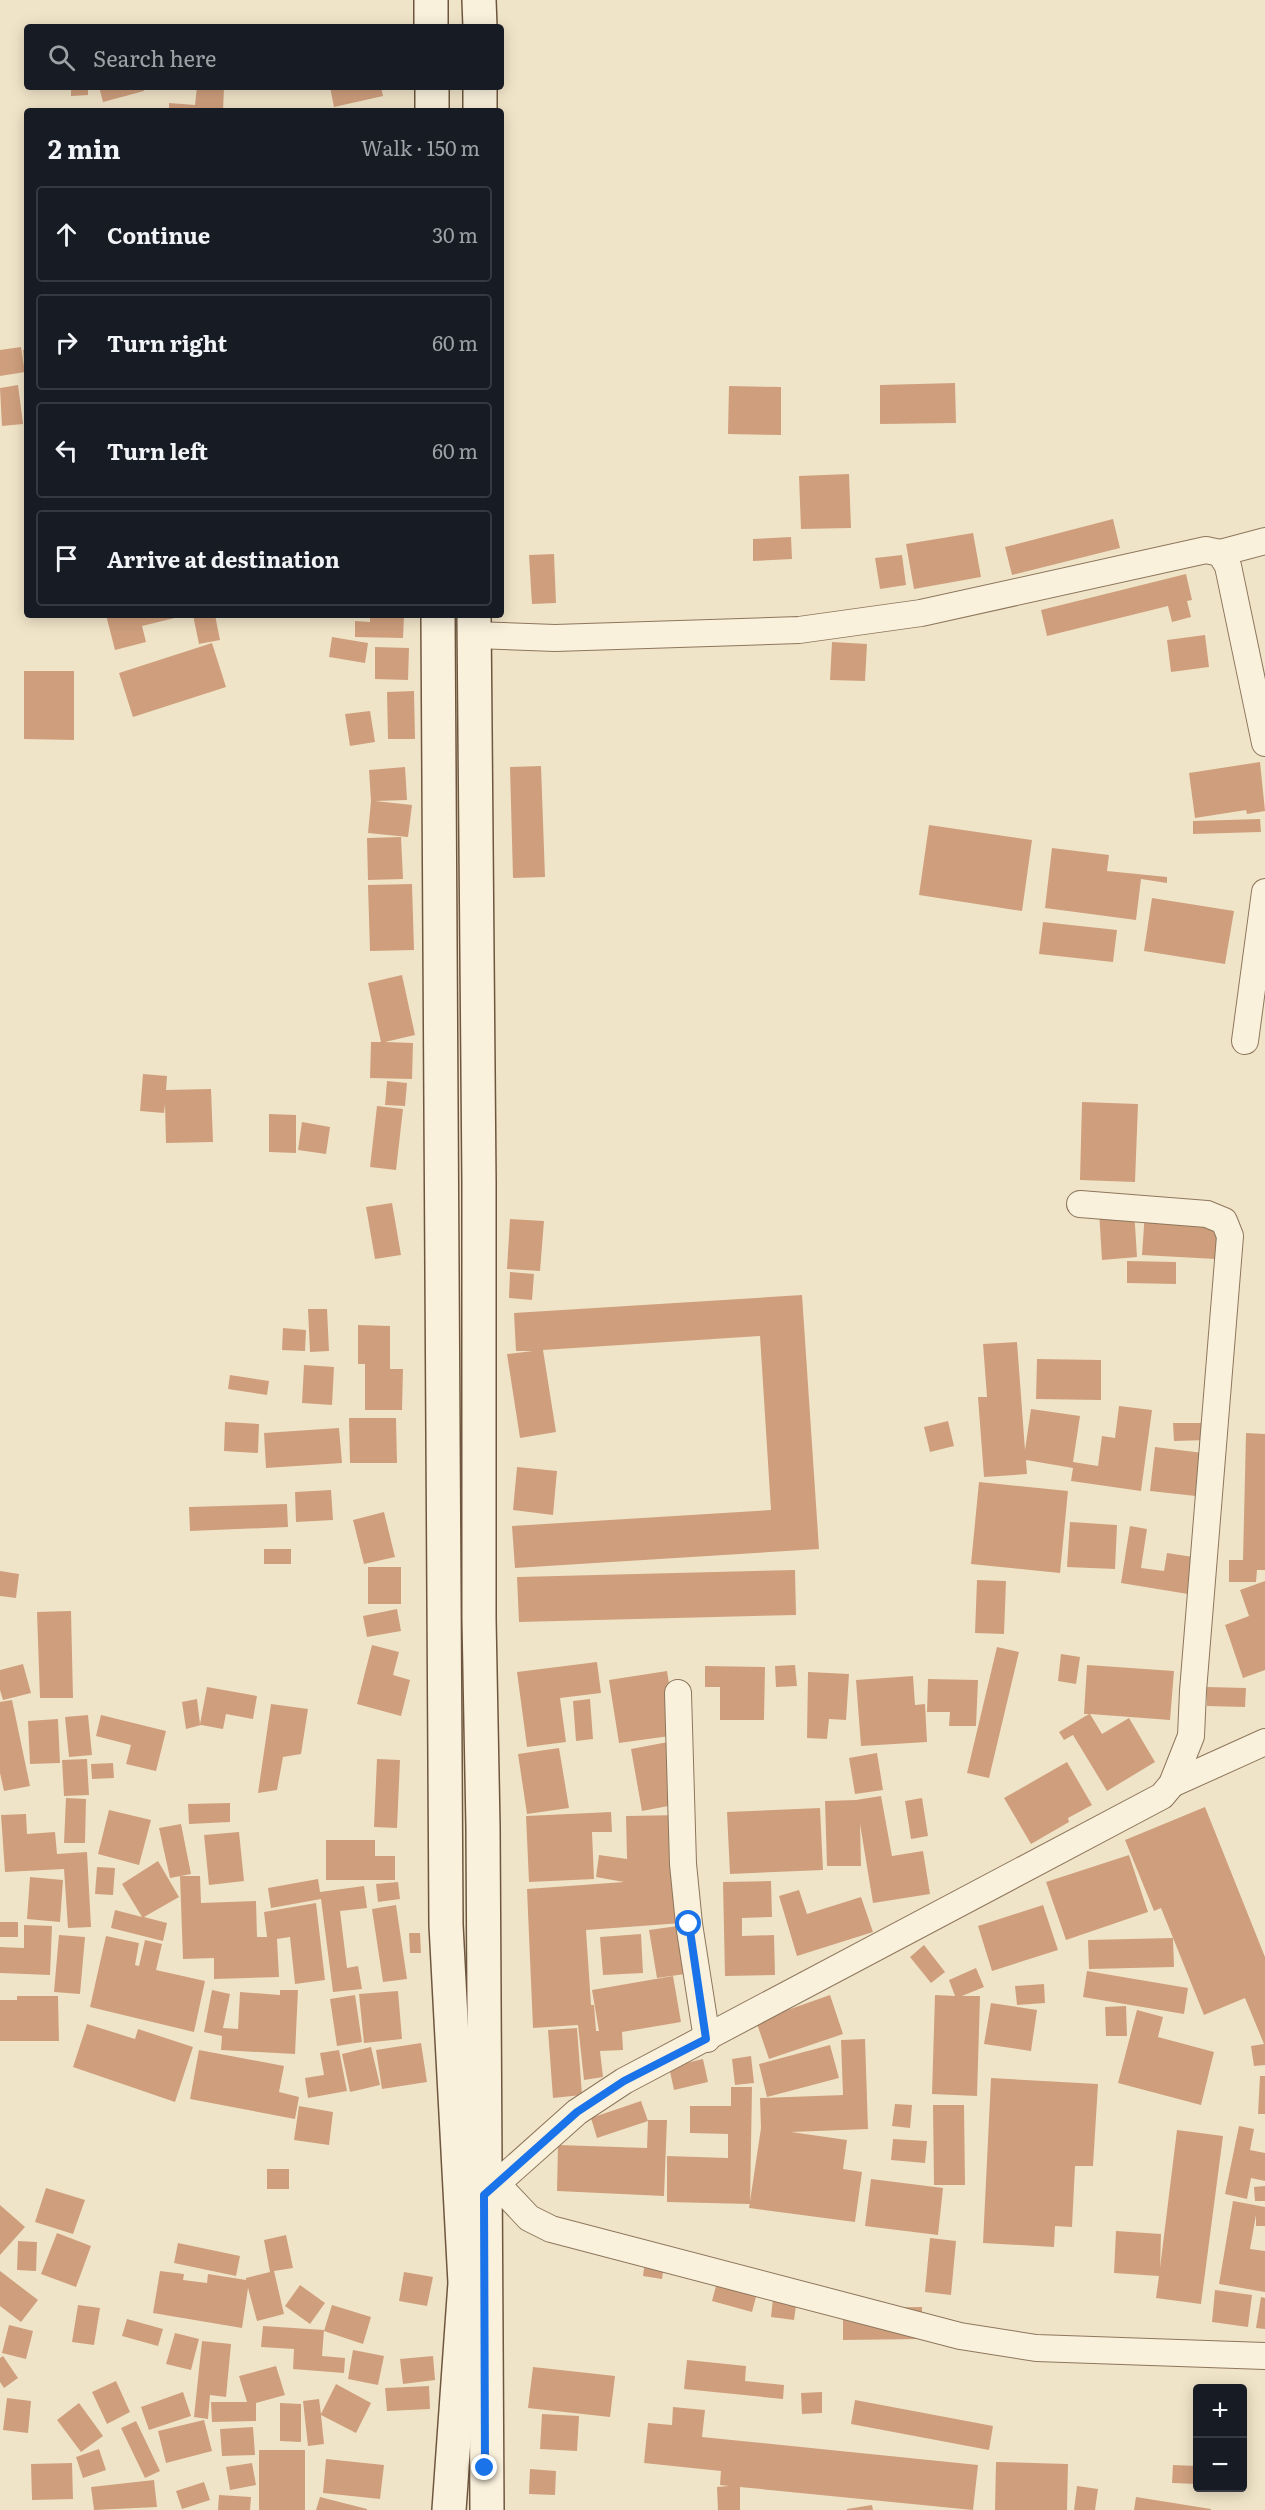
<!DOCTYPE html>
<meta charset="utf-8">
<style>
body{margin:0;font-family:Literata,serif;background:#20242c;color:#f1f3f6}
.controls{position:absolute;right:18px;bottom:18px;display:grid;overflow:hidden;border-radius:6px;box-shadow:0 3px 15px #0003}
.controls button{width:54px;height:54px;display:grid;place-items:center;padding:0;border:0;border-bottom:2px solid #363941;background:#171b24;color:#f1f3f6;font:30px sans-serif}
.stop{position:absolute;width:18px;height:18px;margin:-14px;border:4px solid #1a73e8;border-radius:50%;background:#fff}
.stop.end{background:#1a73e8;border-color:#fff;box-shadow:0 2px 6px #0008}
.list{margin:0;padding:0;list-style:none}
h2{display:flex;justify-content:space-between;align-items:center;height:78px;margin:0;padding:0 24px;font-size:26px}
h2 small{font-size:20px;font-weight:400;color:#9ea1a6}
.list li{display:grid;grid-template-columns:39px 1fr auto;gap:18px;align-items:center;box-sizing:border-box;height:96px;margin:0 12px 12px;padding:0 12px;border:2px solid #363941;border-radius:6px}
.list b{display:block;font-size:22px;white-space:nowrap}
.list em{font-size:20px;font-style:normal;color:#9ea1a6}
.icon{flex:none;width:33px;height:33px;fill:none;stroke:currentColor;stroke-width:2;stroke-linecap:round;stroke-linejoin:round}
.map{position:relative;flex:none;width:1265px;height:2510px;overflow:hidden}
.search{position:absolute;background:#171b24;box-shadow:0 3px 15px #0003;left:24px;top:24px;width:480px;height:66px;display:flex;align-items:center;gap:15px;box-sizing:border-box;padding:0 21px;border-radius:6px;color:#9ea1a6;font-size:22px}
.panel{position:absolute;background:#171b24;box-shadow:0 3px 15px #0003;left:24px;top:108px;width:480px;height:510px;border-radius:6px}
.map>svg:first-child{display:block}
.building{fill:#cf9f7d}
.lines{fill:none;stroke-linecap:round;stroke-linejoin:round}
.street-casing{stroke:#8d765c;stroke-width:28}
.secondary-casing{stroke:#6f573f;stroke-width:36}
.street{stroke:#faf1dc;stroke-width:26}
.secondary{stroke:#faf1dc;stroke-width:33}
.route{stroke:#1a73e8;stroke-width:8}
</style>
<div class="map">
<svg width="1265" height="2510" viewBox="0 0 1265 2510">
<rect width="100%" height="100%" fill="#f0e4c8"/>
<!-- building -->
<g class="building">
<path d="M71,87H88V95L71,96Z"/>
<path d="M99,87H143L144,91L103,102Z"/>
<path d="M197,87H224L223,111H169V103L195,105Z"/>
<path d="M330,87H381L383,96L334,107Z"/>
<path d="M21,347L25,372L0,376V350Z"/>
<path d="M23,350H27V375H25Z"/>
<path d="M955,383L956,423L880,424V385Z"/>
<path d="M18,385L23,424L2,426L0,388Z"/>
<path d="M729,386L781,387V435L728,434Z"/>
<path d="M849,474L851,528L801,529L799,476Z"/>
<path d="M1113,519L1120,548L1012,575L1005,547Z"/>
<path d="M973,533L981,577L914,589L906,544Z"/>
<path d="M791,537L792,559L753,561V539Z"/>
<path d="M554,554L556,603L532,604L529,555Z"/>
<path d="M902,555L906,585L880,589L875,558Z"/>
<path d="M1186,574L1192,600L1187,601L1191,617L1172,622L1168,606L1047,636L1041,610Z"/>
<path d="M106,615H183V616L142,626L146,642L115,650Z"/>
<path d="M193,615H215L220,640L199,644Z"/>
<path d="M370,615H404L403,638L355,637V621L370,622Z"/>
<path d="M1205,635L1209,667L1171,672L1167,640Z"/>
<path d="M332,637L368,643L365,663L329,657Z"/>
<path d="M832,642L867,644L865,681L830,680Z"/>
<path d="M212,643L226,687L133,717L119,673Z"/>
<path d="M375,647L409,648L408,680L375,679Z"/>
<path d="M24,671H74V740L24,739Z"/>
<path d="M414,691L415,739H388L387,692Z"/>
<path d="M370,711L375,742L350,746L345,714Z"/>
<path d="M1260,762L1265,811L1247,814L1246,810L1195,818L1189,773Z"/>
<path d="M541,766L545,877L513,878L510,767Z"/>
<path d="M405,767L407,800L375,801L412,805L408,837L368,833L371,801L369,770Z"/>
<path d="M1260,819L1261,832L1193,834V821Z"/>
<path d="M929,825L1032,840L1022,911L919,895Z"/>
<path d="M401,837L403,879L368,880L367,838Z"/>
<path d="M1052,848L1109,855L1107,871L1167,877V883L1141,879L1136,920L1045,908Z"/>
<path d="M412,884L414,950L370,951L368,885Z"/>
<path d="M1152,898L1234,911L1225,964L1144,951Z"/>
<path d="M1043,922L1117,930L1113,962L1039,954Z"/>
<path d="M402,975L415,1035L385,1042L413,1043L412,1079L370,1078L371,1042H381L368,983Z"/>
<path d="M143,1074L167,1076L166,1090L211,1089L213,1142L166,1143L165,1104L164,1113L140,1111Z"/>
<path d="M387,1081L407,1083L405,1106L385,1105Z"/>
<path d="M1082,1102L1138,1104L1135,1182L1080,1180Z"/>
<path d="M377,1106L403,1109L396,1170L370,1167Z"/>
<path d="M269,1114L296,1115V1153L269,1152Z"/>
<path d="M302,1122L330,1127L326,1154L298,1150Z"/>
<path d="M392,1203L401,1255L375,1259L366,1207Z"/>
<path d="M1134,1209L1137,1257L1102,1260L1099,1211Z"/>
<path d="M1145,1212L1219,1216L1216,1259L1142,1255Z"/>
<path d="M510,1219L544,1221L540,1271L507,1269Z"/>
<path d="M1127,1261L1176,1262V1284L1127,1283Z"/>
<path d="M510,1272L534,1274L532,1300L509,1298Z"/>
<path d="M802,1295L819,1549L515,1568L512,1526L771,1510L760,1336L543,1350L556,1432L520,1438L507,1354L533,1351H516L514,1313Z"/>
<path d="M308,1309H327L329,1351L310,1352Z"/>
<path d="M358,1325L390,1326V1369H403L402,1410H365V1364H358Z"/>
<path d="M283,1328L306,1330L305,1351L282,1350Z"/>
<path d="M1017,1342L1025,1450L1031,1409L1080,1416L1073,1462L1098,1466L1102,1436L1115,1438L1119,1406L1152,1410L1141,1491L1071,1481L1073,1468L1026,1460L1027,1474L984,1477L978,1397H987L983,1344Z"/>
<path d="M1037,1359L1101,1360V1400L1036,1399Z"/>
<path d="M304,1365L334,1367L332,1405L302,1403Z"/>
<path d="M230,1375L269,1381L267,1395L228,1389Z"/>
<path d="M349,1418H396L397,1463H350Z"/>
<path d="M948,1421L954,1446L930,1452L924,1427Z"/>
<path d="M225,1422L259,1424L258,1453L224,1451Z"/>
<path d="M1173,1423H1208V1440L1174,1441Z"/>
<path d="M339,1428L342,1463L266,1468L264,1433Z"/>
<path d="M1246,1433L1265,1434V1570H1257L1256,1582H1229V1560H1243Z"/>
<path d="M1155,1447L1219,1455L1214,1498L1150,1491Z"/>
<path d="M517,1467L557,1471L553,1515L513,1510Z"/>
<path d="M979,1482L1068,1491L1060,1573L971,1564Z"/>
<path d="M331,1490L333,1520L296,1522L295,1492Z"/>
<path d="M287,1504L288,1527L190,1531L189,1507Z"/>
<path d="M384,1512L395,1557L364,1564L353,1520Z"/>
<path d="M1070,1522L1117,1525L1115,1569L1067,1567Z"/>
<path d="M1130,1526L1147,1529L1141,1568L1164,1571L1167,1553L1206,1559L1200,1596L1121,1583Z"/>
<rect x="264" y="1549" width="27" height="15"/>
<rect x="368" y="1567" width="33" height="37"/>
<path d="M795,1570L796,1615L519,1622L517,1577Z"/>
<path d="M0,1571L19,1574L16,1598L0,1596Z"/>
<path d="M977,1580L1006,1581L1004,1634L975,1633Z"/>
<path d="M1265,1581V1670L1243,1678L1225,1625L1249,1616L1240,1590Z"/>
<path d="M397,1609L401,1631L367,1637L363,1616Z"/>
<path d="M71,1611L73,1698H40L37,1612Z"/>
<path d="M372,1645L399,1652L393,1675L410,1680L401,1716L357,1704Z"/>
<path d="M997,1647L1019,1652L989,1778L967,1773Z"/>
<path d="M1061,1654L1080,1657L1076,1684L1058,1681Z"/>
<path d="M597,1662L601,1693L560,1698L566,1742L527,1747L517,1672Z"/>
<path d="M23,1664L31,1693L3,1700L0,1690V1670Z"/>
<path d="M795,1665L797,1686L776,1687L775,1666Z"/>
<path d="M1087,1665L1174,1671L1170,1720L1090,1714L1102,1734L1129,1718L1155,1762L1107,1791L1073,1735L1064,1740L1059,1732L1089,1714H1084Z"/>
<path d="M705,1666L765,1667L764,1720H720V1687H705Z"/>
<path d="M667,1671L677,1735L619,1743L609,1680Z"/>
<path d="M808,1672L849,1674L846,1720L829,1719L827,1739L807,1738Z"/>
<path d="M913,1676L915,1705L925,1704L927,1742L861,1746L856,1680Z"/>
<path d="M928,1679L978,1680L976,1726H949L950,1712H927Z"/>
<path d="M207,1687L257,1696L253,1719L226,1714L223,1729L201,1725L186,1729L182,1702L197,1699L200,1724Z"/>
<path d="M1207,1687L1246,1688L1245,1707L1207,1706Z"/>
<path d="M590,1699L593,1739L576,1741L573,1701Z"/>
<path d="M12,1700L30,1786L4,1791L0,1773V1702Z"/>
<path d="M271,1704L308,1709L301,1754L283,1757L277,1790L258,1793Z"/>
<path d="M88,1715L92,1755L69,1757L65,1717Z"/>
<path d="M101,1715L166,1731L156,1771L126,1764L131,1745L96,1736Z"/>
<path d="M58,1719L60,1763L30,1764L28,1721Z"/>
<path d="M668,1742L679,1804L642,1811L631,1749Z"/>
<path d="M559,1748L569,1808L527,1814L518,1754Z"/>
<path d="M877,1753L883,1790L855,1794L849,1758Z"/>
<path d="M87,1759L89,1795L64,1796L62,1760Z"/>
<path d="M377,1759L400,1760L397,1828L374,1827Z"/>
<path d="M1067,1762L1092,1805L1068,1818L1069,1822L1031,1844L1004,1798Z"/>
<path d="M113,1763L114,1778L92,1779L91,1764Z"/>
<path d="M881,1796L892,1856L923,1851L930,1894L873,1903L860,1824L861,1866H827L825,1801L856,1800Z"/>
<path d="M66,1798L86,1799L85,1843H64Z"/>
<path d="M922,1798L928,1836L911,1839L905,1801Z"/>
<path d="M230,1803V1822L189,1824L188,1804Z"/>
<path d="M1205,1807L1265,1957V2065L1254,2066L1251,2046L1264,2044L1245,1998L1204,2015L1161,1908L1154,1911L1125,1840Z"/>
<path d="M820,1808L823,1870L730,1874L727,1812Z"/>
<path d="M109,1810L151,1820L139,1865L98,1854Z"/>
<path d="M611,1812L612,1832H592L594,1879L529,1882L526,1816Z"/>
<path d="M26,1814L27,1834L55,1832L57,1854L87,1852L91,1927L68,1928L64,1869L5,1872L1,1815Z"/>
<path d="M682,1815V1923L586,1930L591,2005H594L596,2031H599L592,1990L673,1976L681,2022L622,2032L623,2050L600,2051L603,2077L584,2080L578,2025L533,2028L527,1889L624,1882L596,1877L599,1855L627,1859L626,1816Z"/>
<path d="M181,1824L191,1874L170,1878L159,1828Z"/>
<path d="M239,1832L244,1881L209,1885L204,1835Z"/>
<path d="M326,1840H375V1856H395V1880H326Z"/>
<path d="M1129,1855L1148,1912L1066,1940L1046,1882Z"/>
<path d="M158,1861L179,1897L144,1917L167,1923L163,1941L111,1928L115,1910L142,1917L122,1884Z"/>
<path d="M97,1867L115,1868L113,1895L95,1894Z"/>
<path d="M180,1876H200L201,1903L256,1901L257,1937H267L264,1912L316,1903L325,1980L295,1984L290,1937L277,1939L279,1977L214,1979V1958L183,1959Z"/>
<path d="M30,1877L63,1880L60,1922L27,1919Z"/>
<path d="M318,1879L320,1892L364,1886L367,1908L340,1911L347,1968L358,1966L362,1989L333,1992L321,1899L271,1908L268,1888Z"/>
<path d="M771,1881L772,1917L742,1918V1936L774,1935L775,1975L725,1976L723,1882Z"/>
<path d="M398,1882L400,1899L378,1902L376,1884Z"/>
<path d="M799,1890L807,1914L861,1897L873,1932L797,1956L779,1896Z"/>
<path d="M396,1905L407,1979L383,1982L372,1909Z"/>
<path d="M1043,1905L1058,1950L992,1971L978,1926Z"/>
<rect x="0" y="1922" width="18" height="15"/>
<path d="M692,1924L699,1972L657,1978L649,1930Z"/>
<path d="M24,1925L52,1926L50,1975L0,1973V1947L24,1948Z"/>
<path d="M409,1933H420L421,1953H410Z"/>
<path d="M641,1934L643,1973L603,1975L600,1937Z"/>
<path d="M59,1935L85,1937L80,1994L54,1992Z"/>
<path d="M106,1936L139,1943L135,1965L139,1966L145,1940L162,1944L156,1970L205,1981L194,2032L90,2007Z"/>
<path d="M1173,1938L1174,1967L1089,1969L1088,1940Z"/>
<path d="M924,1945L945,1972L931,1983L910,1957Z"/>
<path d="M976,1968L984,1987L962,1996H980L977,2096L932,2094L935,1995L955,1996L949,1980Z"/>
<path d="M1087,1971L1188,1988L1184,2014L1083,1997Z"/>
<path d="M1044,1984L1045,2003L1017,2005L1015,1986Z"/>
<path d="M212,1990L230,1994L223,2028L238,2029L240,1992L280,1995V1990H298L295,2054L221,2050L222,2036L204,2032Z"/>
<path d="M398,1991L402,2039L364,2043L359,1994Z"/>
<path d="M355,1995L362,2042L337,2046L330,1999Z"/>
<path d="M830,1995L843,2034L769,2059L756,2021Z"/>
<path d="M17,1996H58L59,2041H0V2000H17Z"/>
<path d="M991,2003L1037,2010L1031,2051L984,2044Z"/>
<path d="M1126,2006L1127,2036H1106L1105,2007Z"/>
<path d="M1137,2010L1163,2017L1158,2037L1214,2052L1201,2105L1118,2083Z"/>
<path d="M87,2024L135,2039L138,2029L193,2047L175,2102L73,2067Z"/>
<path d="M577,2028L582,2095L553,2098L548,2030Z"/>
<path d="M865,2039L868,2129L791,2132L847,2140L843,2169L862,2172L855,2222L749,2208L761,2128L760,2098L843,2095L841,2040Z"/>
<path d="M421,2043L427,2082L382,2089L376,2050Z"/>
<path d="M830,2045L839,2078L767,2097L759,2064Z"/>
<path d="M371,2047L380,2085L350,2092L342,2054Z"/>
<path d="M199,2050L284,2066L279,2092L299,2097L295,2119L190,2099Z"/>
<path d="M339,2050L347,2091L308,2098L305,2078L324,2075L320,2053Z"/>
<path d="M751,2056L754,2083L735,2085L732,2059Z"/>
<path d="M703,2059L708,2082L674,2090L669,2067Z"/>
<path d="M1260,2076H1265V2114H1258Z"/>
<path d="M991,2078L1098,2084L1093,2166H1075L1072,2227L1055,2226L1054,2247L983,2243Z"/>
<path d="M731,2087H752L750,2204L667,2202V2156L728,2158V2134L690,2133V2106H731Z"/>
<path d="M641,2101L648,2121L597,2138L591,2118Z"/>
<path d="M895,2104L912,2105L910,2128L892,2126Z"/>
<path d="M933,2105H964L965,2185H934Z"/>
<path d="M299,2106L333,2112L329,2145L294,2140Z"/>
<path d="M648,2120H667L664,2196L557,2191L558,2145L647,2148Z"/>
<path d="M1239,2126L1254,2129L1250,2150L1265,2153V2181L1251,2178L1247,2199L1225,2194Z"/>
<path d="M1177,2130L1223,2136L1201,2304L1156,2298L1159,2276L1114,2273L1116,2231L1161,2234L1160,2268Z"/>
<path d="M893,2139L927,2141L925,2163L891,2160Z"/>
<rect x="267" y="2169" width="22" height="20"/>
<path d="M871,2179L943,2188L938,2235L865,2226Z"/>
<path d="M1265,2186V2201H1255L1254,2187Z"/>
<path d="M46,2188L85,2200L73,2234L35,2222Z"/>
<path d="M1233,2201L1265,2207V2226H1256V2215L1250,2249L1265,2251V2292L1219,2284Z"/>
<path d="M0,2205L25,2227L0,2255Z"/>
<path d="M57,2233L91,2246L76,2287L41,2274Z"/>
<path d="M286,2235L293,2268L274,2271L284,2314L257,2321L248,2288L242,2328L153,2313L160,2271L184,2274L183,2280L207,2283L208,2274L246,2280V2278L270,2272L264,2240Z"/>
<path d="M930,2238L956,2241L951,2295L925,2292Z"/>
<path d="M18,2241L37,2242L36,2271L17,2270Z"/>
<path d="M178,2243L240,2256L236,2276L174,2263Z"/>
<path d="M646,2255L665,2258L662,2279L643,2276Z"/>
<path d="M0,2271L38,2300L21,2322L0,2306Z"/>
<path d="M720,2271L760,2282L752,2312L712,2301Z"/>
<path d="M404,2272L433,2277L427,2306L399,2301Z"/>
<path d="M300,2285L325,2303L310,2324L285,2306Z"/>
<path d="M774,2289L798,2292L794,2320L771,2317Z"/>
<path d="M1215,2290L1252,2295L1248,2327L1212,2322Z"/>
<path d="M1261,2297L1265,2298V2329L1256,2328Z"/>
<path d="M78,2305L100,2308L94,2345L72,2342Z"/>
<path d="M332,2305L371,2317L363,2344L324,2331Z"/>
<path d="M922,2307V2339L843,2340V2308Z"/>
<path d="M127,2319L163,2329L158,2346L122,2336Z"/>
<path d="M9,2325L33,2331L26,2359L2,2353Z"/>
<path d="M263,2326L324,2330L322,2356L345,2358L344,2373L293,2369L294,2349L261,2347Z"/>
<path d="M175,2333L199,2339L191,2370L166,2364Z"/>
<path d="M202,2341L231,2344L226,2397L210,2395L208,2419L194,2417Z"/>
<path d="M353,2350L384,2356L378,2385L348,2379Z"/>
<path d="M3,2356L18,2378L4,2388L0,2382V2358Z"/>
<path d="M433,2356L435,2380L403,2384L400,2359Z"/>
<path d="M687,2360L746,2366L745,2381L784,2385L783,2399L684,2389Z"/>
<path d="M276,2366L285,2395L256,2403V2421L212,2422L211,2402H247L239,2376Z"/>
<path d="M533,2367L615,2376L610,2417L528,2408Z"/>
<path d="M116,2381L130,2412L107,2424L92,2392Z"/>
<path d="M336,2384L371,2403L356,2433L321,2415L324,2444L308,2446L303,2401L319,2399L321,2414Z"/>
<path d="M429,2386L430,2409L387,2411L385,2388Z"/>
<path d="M183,2392L191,2416L149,2430L141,2407Z"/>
<path d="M822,2392V2413L802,2414L801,2393Z"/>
<path d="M7,2398L31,2401L28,2433L3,2430Z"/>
<path d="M855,2400L993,2426L989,2450L851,2424Z"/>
<path d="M79,2403L103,2436L81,2452L57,2420Z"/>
<path d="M280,2403L301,2404V2442L280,2441Z"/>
<path d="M673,2407L705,2410L702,2437L978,2465L973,2510L740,2487V2510H718L717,2487L729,2486L720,2485L721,2471L644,2463L648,2423L672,2425Z"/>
<path d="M542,2414L579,2416L577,2451L540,2449Z"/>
<path d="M204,2420L212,2451L166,2463L158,2431Z"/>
<path d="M136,2421L160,2471L145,2478L121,2428Z"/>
<path d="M253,2427L255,2455L222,2456L220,2429Z"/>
<path d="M99,2449L106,2470L83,2478L76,2457Z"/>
<rect x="259" y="2450" width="46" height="60"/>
<path d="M326,2459L384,2465L380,2499L323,2493Z"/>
<path d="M996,2462L1068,2464L1067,2510H995Z"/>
<path d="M72,2463L73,2499L32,2500L31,2464Z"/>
<path d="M252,2463L256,2485L230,2490L226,2467Z"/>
<path d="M1173,2465L1197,2466V2484L1172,2483Z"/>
<path d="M530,2469L556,2471L555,2495L529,2494Z"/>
<path d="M154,2480L157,2507L94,2510L91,2487Z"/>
<path d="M204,2482L210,2500L182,2509L176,2491Z"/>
<path d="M1077,2486L1098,2489L1095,2510H1074Z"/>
<path d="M219,2495L251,2497L250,2510H218Z"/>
<path d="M320,2497L367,2509V2510H316Z"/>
<path d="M1136,2497L1211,2509V2510H1134Z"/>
<path d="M872,2505L873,2510H847V2509Z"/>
</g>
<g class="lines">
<!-- street casing -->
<g class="street-casing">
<g id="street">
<path d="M1220,553L1265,541"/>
<path d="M474,635L555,638L799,630L921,613L1206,550L1220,553L1228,566L1265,743"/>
<path d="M1245,1041L1265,892"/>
<path d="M678,1693L683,1864L689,1924L707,2039"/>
<path d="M1172,1784L1265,1742"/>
<path d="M497,2184L529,2218L551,2229L960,2336L1036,2348L1265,2356"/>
<path d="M484,2195L577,2112L624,2081L1162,1796L1172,1784L1191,1736L1193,1691L1230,1236L1224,1221L1207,1214L1080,1204"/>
</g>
</g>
<!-- secondary casing -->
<g class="secondary-casing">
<g id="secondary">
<path d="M431,0V27"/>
<path d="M479,0L480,27"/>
<path d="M432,87V111"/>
<path d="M480,111V87"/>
<path d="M438,615L446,1925L465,2283L449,2510"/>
<path d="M474,615L479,1183V1619L483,1827L487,2510"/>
</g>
</g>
<!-- street -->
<use href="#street" class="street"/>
<!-- secondary -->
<use href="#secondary" class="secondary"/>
</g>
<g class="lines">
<!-- route -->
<path class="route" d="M485,2468L484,2195L577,2112L624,2081L706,2039L689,1924"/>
</g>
</svg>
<div class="controls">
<button>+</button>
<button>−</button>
</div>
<div class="stop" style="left:689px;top:1924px"></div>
<div class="stop end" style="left:485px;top:2468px"></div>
<div class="search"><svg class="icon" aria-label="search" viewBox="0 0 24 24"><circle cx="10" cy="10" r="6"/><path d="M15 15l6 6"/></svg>Search here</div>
<section class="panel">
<h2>2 min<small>Walk · 150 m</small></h2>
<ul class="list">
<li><svg class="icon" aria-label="ahead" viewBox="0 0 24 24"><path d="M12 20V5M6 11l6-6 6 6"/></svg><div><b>Continue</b></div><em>30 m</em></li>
<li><svg class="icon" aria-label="right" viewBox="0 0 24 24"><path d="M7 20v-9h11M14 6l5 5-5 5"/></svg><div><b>Turn right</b></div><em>60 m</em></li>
<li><svg class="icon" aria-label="left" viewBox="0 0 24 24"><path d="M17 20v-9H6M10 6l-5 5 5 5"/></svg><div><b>Turn left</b></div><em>60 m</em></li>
<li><svg class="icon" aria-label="arrive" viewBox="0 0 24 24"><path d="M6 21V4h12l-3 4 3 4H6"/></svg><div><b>Arrive at destination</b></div></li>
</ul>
</section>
</div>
